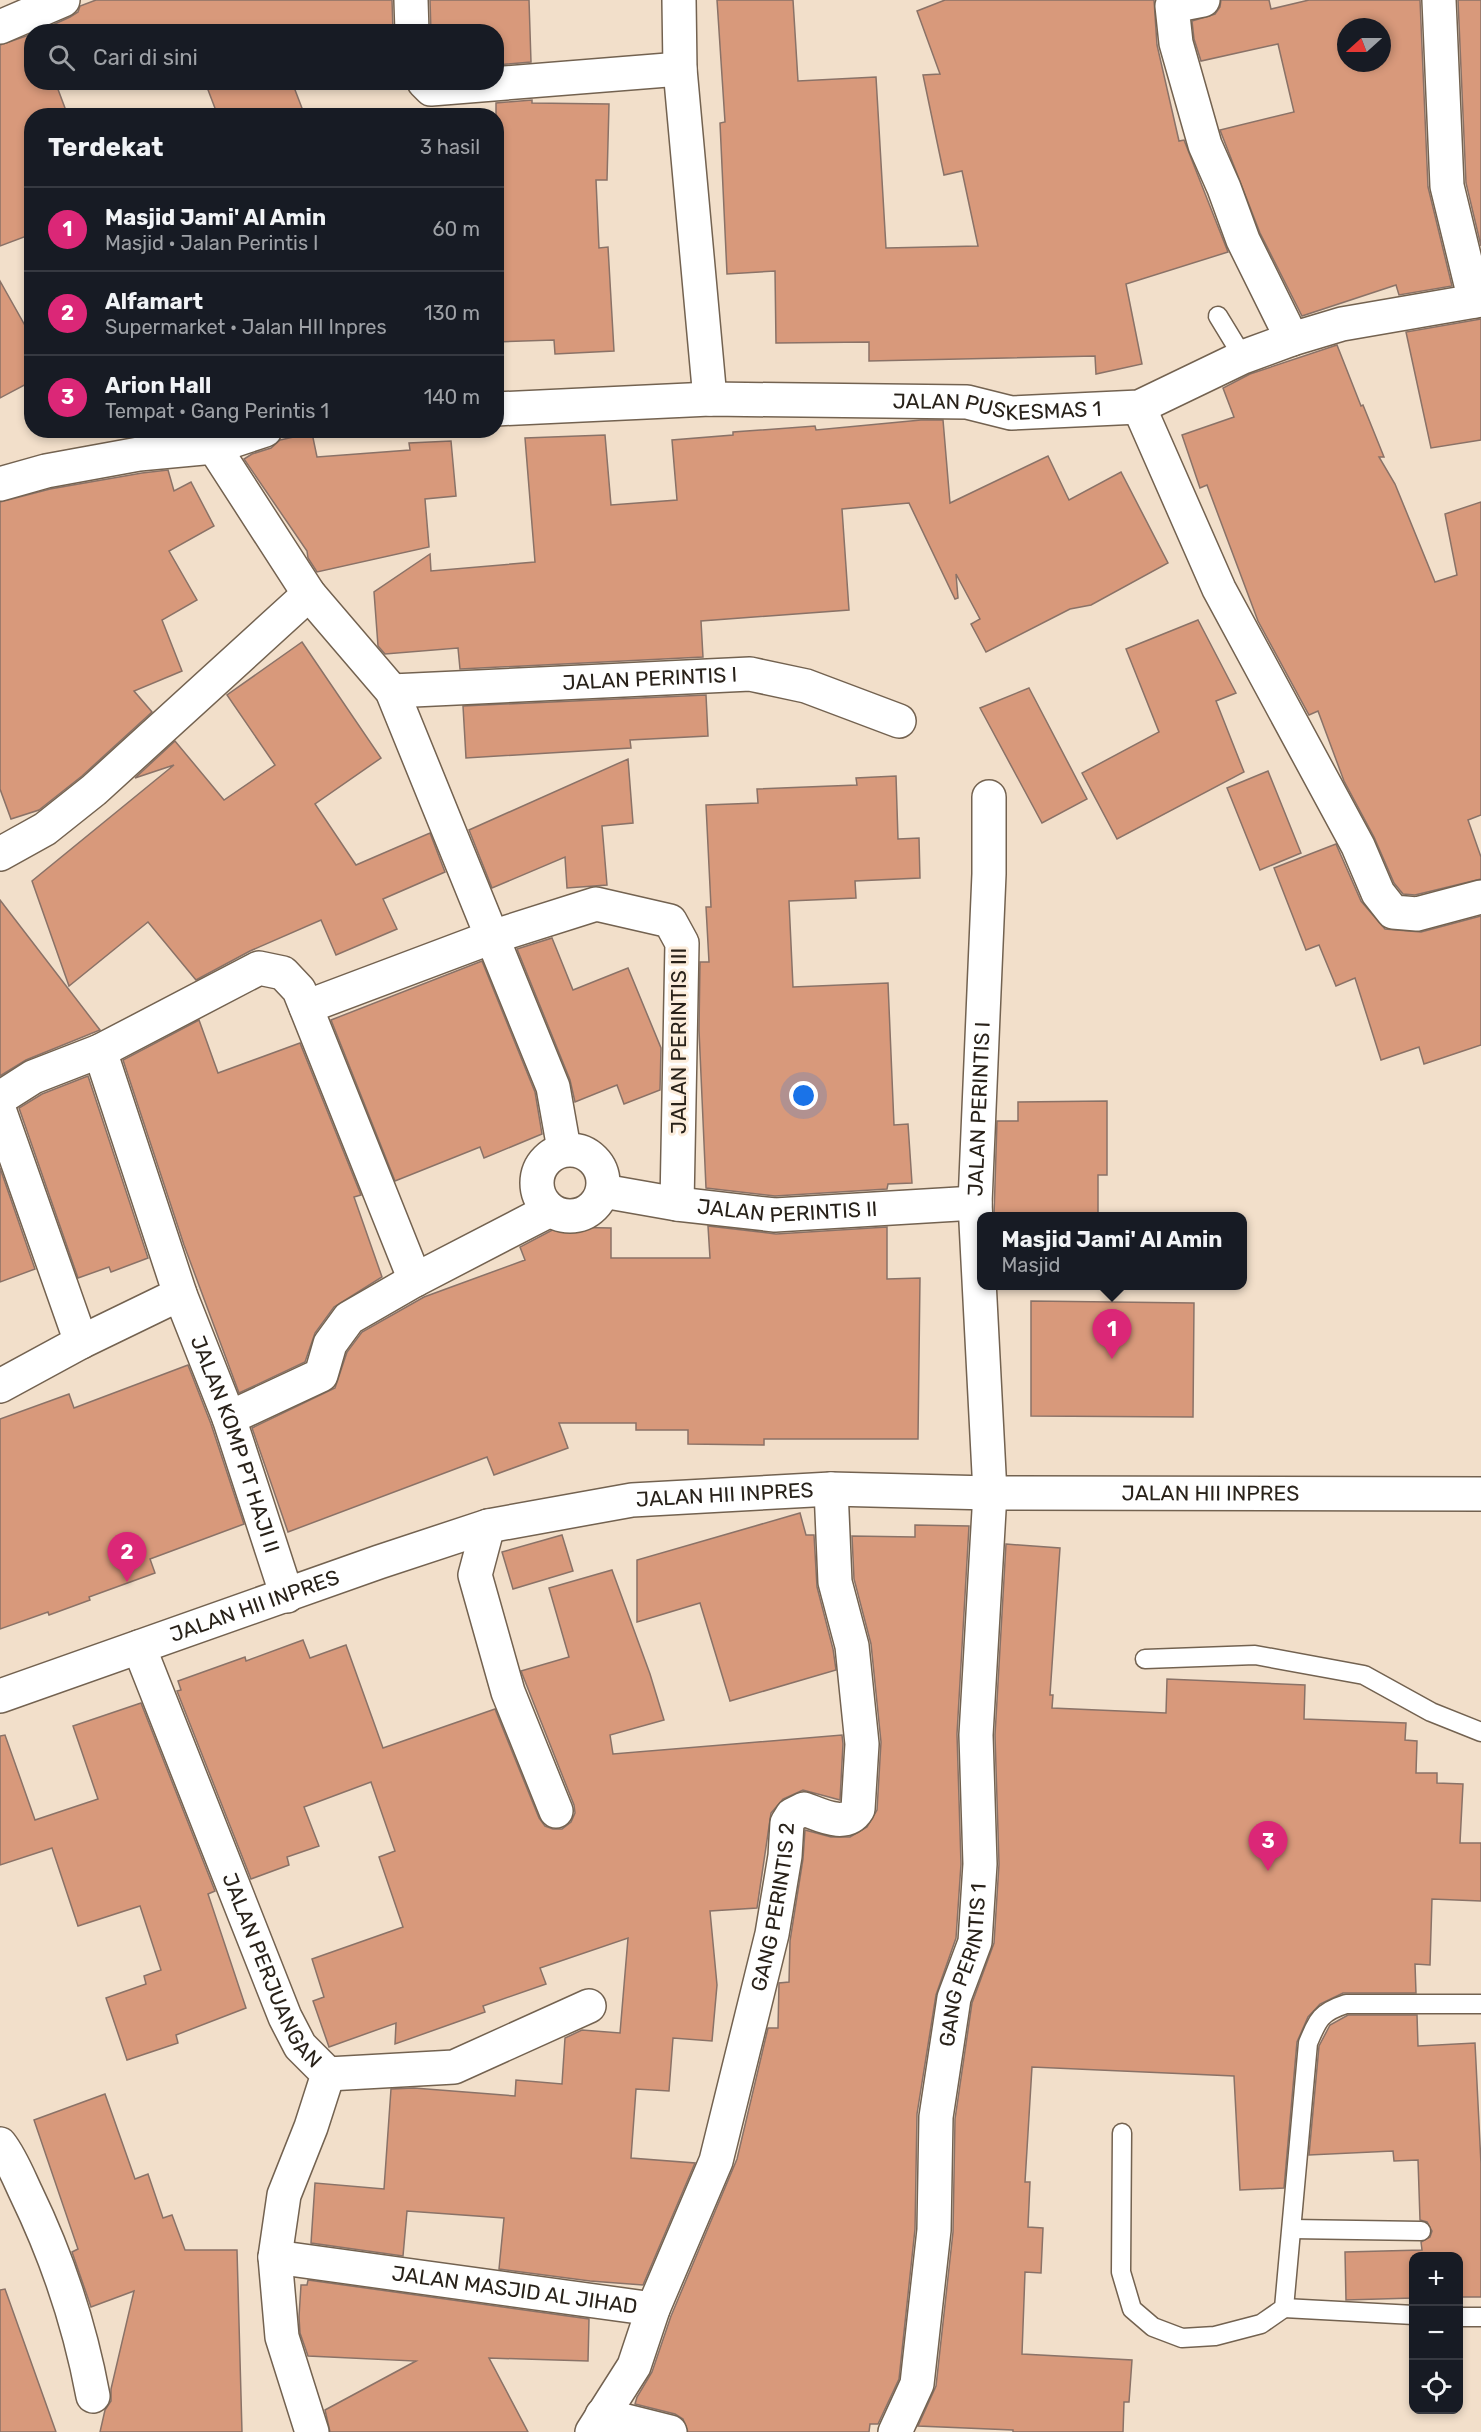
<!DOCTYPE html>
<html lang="id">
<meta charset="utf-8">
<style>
body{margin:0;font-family:Rubik,sans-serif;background:#20242c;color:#f1f3f6}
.controls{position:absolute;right:18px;bottom:18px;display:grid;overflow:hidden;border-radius:12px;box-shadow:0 3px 9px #0003}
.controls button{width:54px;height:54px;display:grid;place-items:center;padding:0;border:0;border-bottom:2px solid #363941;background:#171b24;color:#f1f3f6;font:30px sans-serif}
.compass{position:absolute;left:1337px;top:18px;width:54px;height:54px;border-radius:50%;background:#171b24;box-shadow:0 3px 9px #0003;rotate:249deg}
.you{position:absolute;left:804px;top:1096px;width:21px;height:21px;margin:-15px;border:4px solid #fff;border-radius:50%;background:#1a73e8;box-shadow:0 0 0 9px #1a73e833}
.badge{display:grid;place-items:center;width:39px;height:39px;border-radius:50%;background:#db2777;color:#fff;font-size:20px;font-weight:700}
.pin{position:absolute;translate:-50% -50px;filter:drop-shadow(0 2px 3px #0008)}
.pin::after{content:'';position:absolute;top:32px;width:21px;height:18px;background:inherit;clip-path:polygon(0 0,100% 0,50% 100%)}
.popup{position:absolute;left:977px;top:1212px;width:270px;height:78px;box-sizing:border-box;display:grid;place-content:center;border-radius:12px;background:#171b24;filter:drop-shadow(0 2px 4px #0005);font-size:20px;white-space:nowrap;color:#9ea1a6}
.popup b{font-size:22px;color:#f1f3f6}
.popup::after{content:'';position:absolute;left:50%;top:100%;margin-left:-12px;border:12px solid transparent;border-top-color:#171b24}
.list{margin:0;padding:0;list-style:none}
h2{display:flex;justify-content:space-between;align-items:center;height:78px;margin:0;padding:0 24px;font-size:26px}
h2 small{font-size:20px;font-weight:400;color:#9ea1a6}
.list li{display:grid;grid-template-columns:39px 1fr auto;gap:18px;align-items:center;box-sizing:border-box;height:84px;padding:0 24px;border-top:2px solid #363941}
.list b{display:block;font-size:22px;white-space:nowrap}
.list p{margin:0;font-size:20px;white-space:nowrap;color:#9ea1a6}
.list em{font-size:20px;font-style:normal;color:#9ea1a6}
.icon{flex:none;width:33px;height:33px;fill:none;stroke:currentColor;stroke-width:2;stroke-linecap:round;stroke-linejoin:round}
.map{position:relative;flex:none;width:1481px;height:2432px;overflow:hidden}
.search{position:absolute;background:#171b24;box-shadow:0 3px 9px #0003;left:24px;top:24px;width:480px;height:66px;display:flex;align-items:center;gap:15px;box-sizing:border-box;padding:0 21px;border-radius:24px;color:#9ea1a6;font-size:22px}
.panel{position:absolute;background:#171b24;box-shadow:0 3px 9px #0003;left:24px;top:108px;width:480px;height:330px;border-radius:24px}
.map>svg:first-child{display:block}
.building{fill:#d8997b;stroke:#8a7267;stroke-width:1.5;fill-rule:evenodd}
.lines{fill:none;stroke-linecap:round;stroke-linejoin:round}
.lane-casing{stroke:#736250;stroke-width:21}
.street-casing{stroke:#736250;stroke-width:36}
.secondary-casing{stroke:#736250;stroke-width:36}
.lane{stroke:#fff;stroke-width:18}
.street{stroke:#fff;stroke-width:33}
.secondary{stroke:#fff;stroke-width:33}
.labels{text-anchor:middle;stroke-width:6;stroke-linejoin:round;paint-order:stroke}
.street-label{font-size:21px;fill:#29221a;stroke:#fceddc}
</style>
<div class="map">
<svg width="1481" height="2432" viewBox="0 0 1481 2432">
<rect width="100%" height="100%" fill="#f2dfca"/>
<!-- building -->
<g class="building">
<path d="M96,0H392L393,32H37L70,17L78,12L80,6Z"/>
<path d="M430,0H529L531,62L496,65V32H431Z"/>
<path d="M717,0H793L798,81L876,77L886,248L978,246L962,171L944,175L923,75L940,74L917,11L945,0H1154L1157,45L1179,141L1184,140L1228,252L1126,284L1142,364L1096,374L1095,356L869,361V342L776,343L775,271L727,274L720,123L725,122Z"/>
<path d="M1221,0H1269L1271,9L1309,0H1420L1428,187L1452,286L1399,295L1396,285L1302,316L1260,233L1220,130L1294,112L1278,44L1201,61L1194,39L1192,21L1215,14L1220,7ZM1346,27H1382V63H1346Z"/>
<path d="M1458,0H1481V246L1466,183Z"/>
<path d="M32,34V82H60L56,84L68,116H32V234L0,246V45Z"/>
<path d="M205,82H292L305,116H218Z"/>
<path d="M532,100V103L609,104L607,180H596L599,248L608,247L614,351L555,354L554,340L496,342V103Z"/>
<path d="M0,281L32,338V381L0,398Z"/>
<path d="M1481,319V440L1431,448L1406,332Z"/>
<path d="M1337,345L1361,406L1363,405L1384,457H1379L1395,484L1435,582L1457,575L1445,514L1481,502V815L1468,820L1481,857V879L1415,895L1403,894L1394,883L1374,837L1344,781L1318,711L1309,715L1258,621L1207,485L1200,488L1182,435L1234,417L1223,388L1250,374Z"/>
<path d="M921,420H943L950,503L1048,456L1069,500L1121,472L1168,563L1091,605L1070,609L986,652L971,624L980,619L956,574L958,598L955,599L909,503L842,509L849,610L701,621L703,657L460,669L458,648L385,654L378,646L374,592L430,554L431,571L535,562L525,438L605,435L611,505L677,500L672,440L733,435V432L815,426L816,430Z"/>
<path d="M312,433L317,457L410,450L409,443L451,441L456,496L425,499L429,547L317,572L308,558L307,551L244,459L252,454L271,448L280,440Z"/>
<path d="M168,470L174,491L191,482L214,526L169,551L197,600L162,620L182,671L134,691L152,712L82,776L39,810L11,819L0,789V502L50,489L142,473Z"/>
<path d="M1198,620L1236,693L1216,701L1244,772L1117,839L1082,773L1159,732L1126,649Z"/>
<path d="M302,642L381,758L315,804L356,865L430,833L445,872L383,899L397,929L336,955L321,920L250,951L196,980L148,922L69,986L32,881L174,765L135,778L175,741L224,800L275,765L227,695Z"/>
<path d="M1029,688L1087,799L1042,823L980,708Z"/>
<path d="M706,695L708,736L630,740L631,748L466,758L463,706Z"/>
<path d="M628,759L633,823L602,826L607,885L567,888L565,857L492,888L469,830Z"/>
<path d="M1268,771L1301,853L1260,870L1227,788Z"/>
<path d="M896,776L898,839L919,838L920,878L855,881L856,898L789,901L793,987L888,983L894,1125L908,1124L912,1183L888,1184L887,1189L775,1196L706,1188L699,1030L700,962H709L706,907H711L706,805L758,803L757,789L857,785L856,778Z"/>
<path d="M1336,844L1361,901L1385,929L1421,932L1481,916V1045L1424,1064L1419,1047L1381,1060L1355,978L1336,986L1319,945L1306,950L1274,868Z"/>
<path d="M0,900L100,1030L26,1060L0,1076Z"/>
<path d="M552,938L573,990L628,968L661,1048L660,1090L624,1104L617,1085L575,1102L570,1080L517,949Z"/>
<path d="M482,961L535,1092L542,1134L484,1158L480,1147L395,1181L331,1020Z"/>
<path d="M199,1020L218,1073L300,1043L361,1195L354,1197L382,1277L334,1307L315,1333L305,1362L239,1393L184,1245L123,1060Z"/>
<path d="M88,1076L148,1258L111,1272L109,1267L78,1278L19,1108L42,1094Z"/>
<path d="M1107,1101V1175H1098V1216H994L997,1121H1018V1102Z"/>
<path d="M0,1168L35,1269L0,1282Z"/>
<path d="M708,1226L776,1234L887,1227V1279L920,1278L918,1439H764V1445L688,1444V1430H636V1423H559L568,1448L494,1475L487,1457L288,1532L252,1428L335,1388L347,1352L362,1332L424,1297L525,1260L520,1247L558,1227L611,1228V1258H710Z"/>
<path d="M1031,1301L1194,1303L1193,1417L1031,1416Z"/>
<path d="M188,1365L211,1424L244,1524L150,1559L155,1573L89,1597L90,1600L49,1615L48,1612L0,1629V1419L69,1394L74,1408Z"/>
<path d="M800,1513L806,1535H814L817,1587L833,1649L836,1670L730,1701L700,1603L637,1622V1560Z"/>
<path d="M915,1525L969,1526L957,1734L961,1864L956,1938L936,1995L917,2114L915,2229L899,2379L878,2424H870L869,2432H688L683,2419L675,2414L635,2404L637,2397L652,2372L671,2316L737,2159L768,2028H778L779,1983L789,1982L790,1941L803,1859L805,1830L831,1837H850L867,1827L877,1810L881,1742L871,1644L854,1579L852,1536L915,1537Z"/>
<path d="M562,1535L573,1571L513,1589L502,1552Z"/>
<path d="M1006,1544L1060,1548L1050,1695H1053L1052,1708L1166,1713L1167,1679L1305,1685L1304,1719L1406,1723L1405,1740L1417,1741L1416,1773H1437V1783L1463,1784L1460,1843H1481V1901L1432,1899L1430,1965L1415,1964L1416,1993H1343L1320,2004L1308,2017L1297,2042L1284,2188L1240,2190L1234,2076L1032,2067L1025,2182H1030L1028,2227L1043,2228L1041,2273L1025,2272L1022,2354L1132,2360L1129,2402H1124L1123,2432H1013V2430L918,2426L936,2386L953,2232L955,2119L972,2003L994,1943L999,1864L995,1735Z"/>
<path d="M612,1570L650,1674L664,1720L610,1735L613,1754L842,1735L843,1744L840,1800L803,1790L783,1799L771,1813L757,1908L710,1911L717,1985L712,2041L673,2038L669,2091L636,2089L631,2158L695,2163L643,2285L590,2281L499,2269L504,2218L407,2211L403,2256L311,2243L315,2183L384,2189L391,2089L414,2088L515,2096L516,2080L562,2084L565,2038L582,2030L620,2033L628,1938L540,1968L546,1984L483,2006L485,2012L395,2044L396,2023L329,2047L313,2001L324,1997L312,1959L403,1927L379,1857L395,1851L371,1782L304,1807L319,1846L287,1857L289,1865L251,1879L177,1691L181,1690L178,1681L245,1657L246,1661L303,1640L310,1658L346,1645L383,1748L495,1709L539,1818L545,1826L553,1829H562L571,1822L575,1813L574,1805L521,1671L569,1657L549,1588Z"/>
<path d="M141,1703L215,1891L208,1894L246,2008L176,2035L178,2043L127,2060L106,1998L146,1984L144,1976L161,1970L140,1906L78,1926L52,1848L0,1865V1736L5,1735L35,1820L98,1799L73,1726Z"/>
<path d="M1348,2015H1417L1418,2046L1475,2043L1481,2164V2297H1458V2256H1413V2298L1346,2300L1345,2252L1422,2250L1421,2242L1430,2237L1432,2231L1427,2222L1420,2220L1418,2160L1394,2161L1393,2151L1309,2155L1319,2046L1330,2025Z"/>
<path d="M105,2094L135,2179L148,2174L163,2218L172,2215L185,2250H237L242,2432H100L105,2410L111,2401V2389L134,2291L91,2307L72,2252L78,2249L34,2120Z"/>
<path d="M308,2280L589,2319L588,2361L489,2358L528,2432H330L325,2410L416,2361L308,2356L300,2333L299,2317L301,2285H307Z"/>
<path d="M5,2289L56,2432H0V2290Z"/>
</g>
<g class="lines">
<!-- lane casing -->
<g class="lane-casing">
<g id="lane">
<path d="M1218,316L1243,357"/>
<path d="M1145,1659L1255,1655L1364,1675L1431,1712L1481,1732"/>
<path d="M1122,2133L1121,2272L1132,2309L1153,2327L1182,2338L1215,2336L1261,2324L1284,2308L1308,2043C1318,2019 1321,2012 1346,2004H1481"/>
<path d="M1292,2229L1421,2231"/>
<path d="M1284,2308L1414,2315"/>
<path d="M1458,2317H1481"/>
</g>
</g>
<!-- street casing -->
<g class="street-casing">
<g id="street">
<path d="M411,0L412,32"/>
<path d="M679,0L680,69L710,399"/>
<path d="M1203,0L1172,6L1176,43L1205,145L1224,188L1243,240L1292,339"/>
<path d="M1439,0L1447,186L1475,301"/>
<path d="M0,27L63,0"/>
<path d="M424,82L431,89L680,69"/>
<path d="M1139,407L1219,589L1358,846L1378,893L1393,912L1417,914L1481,897"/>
<path id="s1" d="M496,409L710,399L967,402L1011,413L1139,407L1243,357L1292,339L1342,324L1481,300"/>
<path d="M214,447L309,594L392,691L553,1087L564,1149"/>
<path d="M0,484L46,471L139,454L214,447L265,430"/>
<path id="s2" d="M392,691L750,674L806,686L899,721"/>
<path d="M0,854L45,829L94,790L309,594"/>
<path d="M306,1007L492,937L596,904L670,921L682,943L677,1204"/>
<path id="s3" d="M100,1051L180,1294L229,1418L287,1596"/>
<path d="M0,1098L33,1077L100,1051L259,968L283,973L299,990L415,1280"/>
<path d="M0,1112L81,1342"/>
<circle cx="570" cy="1183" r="33"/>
<path id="s4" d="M603,1191L677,1204L775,1215L975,1203"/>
<path d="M0,1386L81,1342L180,1294"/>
<path d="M229,1418L321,1375L330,1344L349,1318L415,1280L550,1210"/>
<path d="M488,1526L475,1575L508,1692L556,1811"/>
<path id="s5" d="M139,1647L285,2017L300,2046L328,2074L311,2127L284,2195L275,2257L282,2337L312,2432"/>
<path d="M328,2074L454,2067L589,2006"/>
<path d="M0,2144C11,2158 18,2176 26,2193C57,2257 80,2326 93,2396"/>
<path id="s6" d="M275,2257L653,2309"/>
<path d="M602,2415L670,2432"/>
<path id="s7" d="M592,2432L634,2366L653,2309L716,2161L772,1934L785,1856L787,1823L792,1815L804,1809C821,1815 846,1829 858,1809L862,1744L852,1646L835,1582L831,1489"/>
<path id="s8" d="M895,2432L917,2384L934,2230L936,2117L954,1998L975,1942L980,1864L976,1735L990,1493L975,1203L989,874V797"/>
</g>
</g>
<!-- secondary casing -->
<g class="secondary-casing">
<g id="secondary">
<path id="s9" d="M0,1696L379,1562L488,1526L632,1500L831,1489L990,1493L1481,1494"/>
</g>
</g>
<!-- lane -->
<use href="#lane" class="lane"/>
<!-- street -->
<use href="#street" class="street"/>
<!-- secondary -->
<use href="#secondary" class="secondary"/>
</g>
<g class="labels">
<!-- street labels -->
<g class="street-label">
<text dy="7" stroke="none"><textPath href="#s1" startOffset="502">JALAN PUSKESMAS 1</textPath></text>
<text dy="7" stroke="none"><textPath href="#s2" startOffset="258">JALAN PERINTIS I</textPath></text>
<text transform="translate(679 1041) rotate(-90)" y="7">JALAN PERINTIS III</text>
<text dy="7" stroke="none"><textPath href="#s8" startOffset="1335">JALAN PERINTIS I</textPath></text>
<text dy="7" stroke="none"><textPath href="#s4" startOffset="186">JALAN PERINTIS II</textPath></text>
<text dy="7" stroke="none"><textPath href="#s3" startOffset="416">JALAN KOMP PT HAJI II</textPath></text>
<text dy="7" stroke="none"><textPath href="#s9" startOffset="756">JALAN HII INPRES</textPath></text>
<text dy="7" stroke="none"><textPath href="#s9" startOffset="1242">JALAN HII INPRES</textPath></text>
<text dy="7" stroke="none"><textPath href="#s9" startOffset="270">JALAN HII INPRES</textPath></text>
<text dy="7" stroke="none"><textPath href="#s7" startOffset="560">GANG PERINTIS 2</textPath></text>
<text dy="7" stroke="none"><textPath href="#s8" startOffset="476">GANG PERINTIS 1</textPath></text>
<text dy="7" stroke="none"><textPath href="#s5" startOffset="350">JALAN PERJUANGAN</textPath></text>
<text dy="7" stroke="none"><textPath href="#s6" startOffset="242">JALAN MASJID AL JIHAD</textPath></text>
</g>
</g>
</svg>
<div class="controls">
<button>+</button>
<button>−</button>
<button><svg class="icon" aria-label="locate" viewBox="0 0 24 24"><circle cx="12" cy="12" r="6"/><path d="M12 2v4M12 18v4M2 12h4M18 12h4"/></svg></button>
</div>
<svg class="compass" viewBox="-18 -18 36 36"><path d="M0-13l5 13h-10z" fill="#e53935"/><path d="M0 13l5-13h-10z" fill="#9ea1a6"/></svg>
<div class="you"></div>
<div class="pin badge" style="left:1112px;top:1359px">1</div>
<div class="popup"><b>Masjid Jami' Al Amin</b>Masjid</div>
<div class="pin badge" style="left:127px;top:1582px">2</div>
<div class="pin badge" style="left:1268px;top:1871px">3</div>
<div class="search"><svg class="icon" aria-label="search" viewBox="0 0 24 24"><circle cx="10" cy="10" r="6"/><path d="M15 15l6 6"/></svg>Cari di sini</div>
<section class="panel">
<h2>Terdekat<small>3 hasil</small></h2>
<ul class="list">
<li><span class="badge">1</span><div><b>Masjid Jami' Al Amin</b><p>Masjid · Jalan Perintis I</p></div><em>60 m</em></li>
<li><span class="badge">2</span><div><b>Alfamart</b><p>Supermarket · Jalan HII Inpres</p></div><em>130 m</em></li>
<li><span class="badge">3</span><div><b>Arion Hall</b><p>Tempat · Gang Perintis 1</p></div><em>140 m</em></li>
</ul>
</section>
</div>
